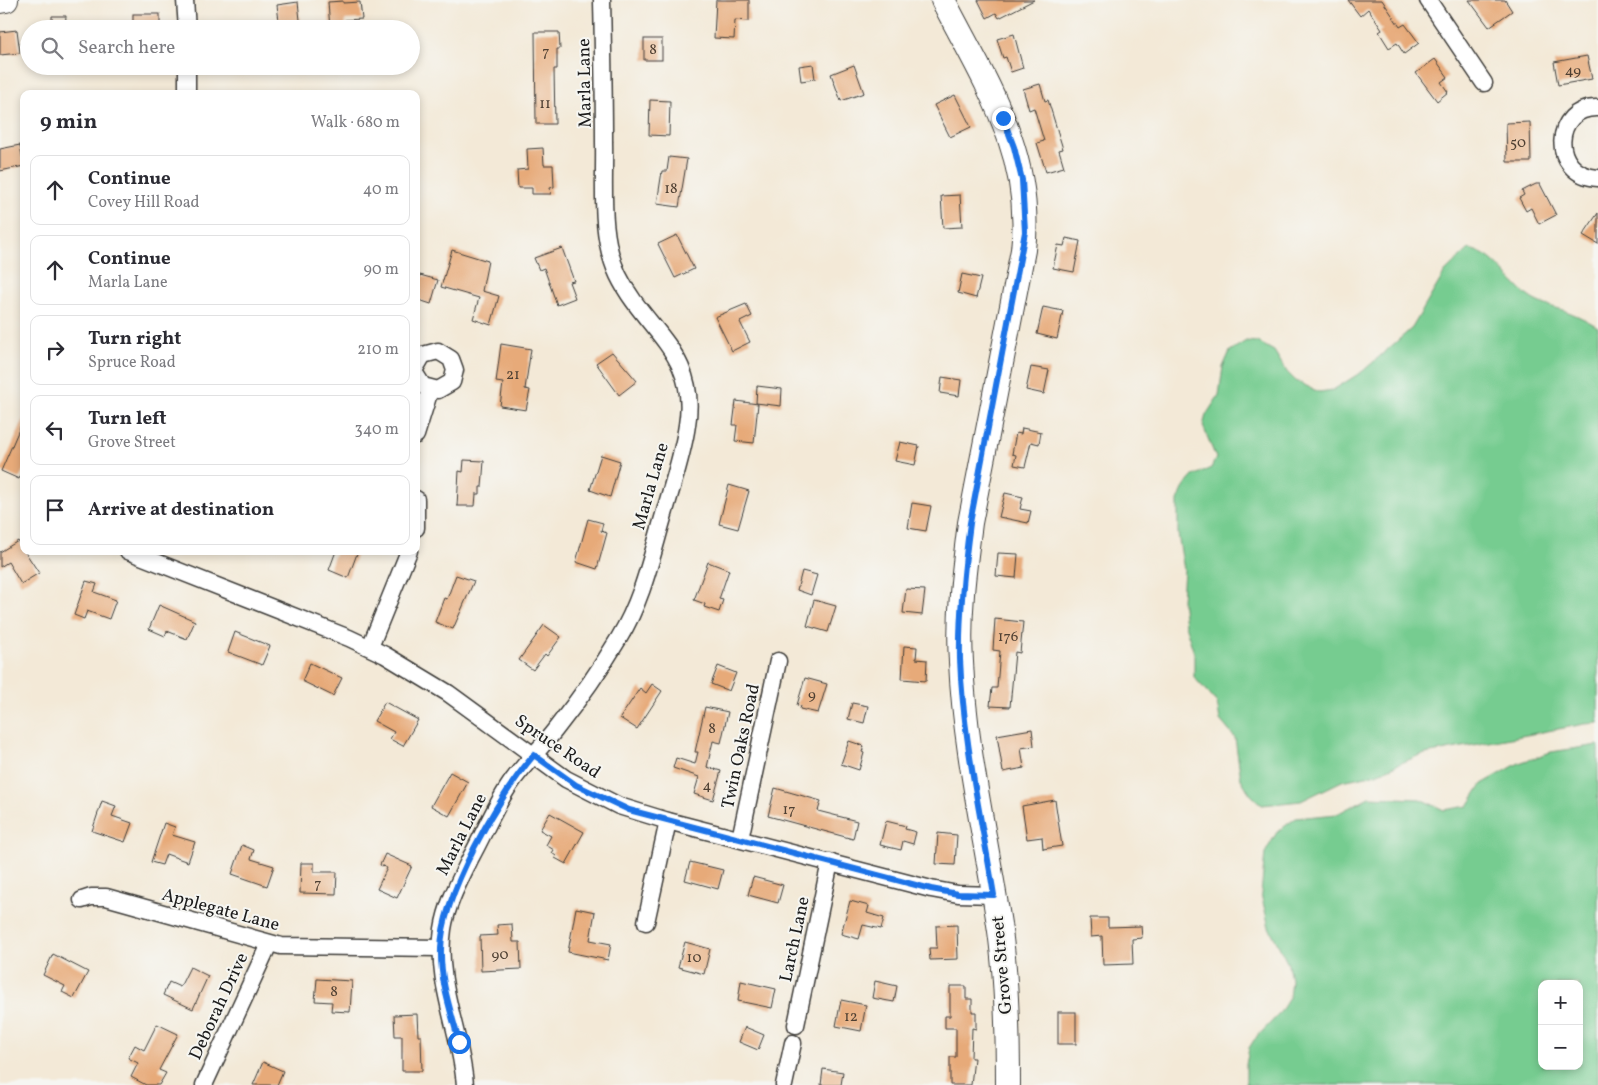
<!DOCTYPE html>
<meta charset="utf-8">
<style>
body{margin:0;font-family:Vollkorn,serif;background:#f7f7f7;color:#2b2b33}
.controls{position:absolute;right:15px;bottom:15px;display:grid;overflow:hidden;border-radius:10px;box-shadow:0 2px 8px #0003}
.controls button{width:45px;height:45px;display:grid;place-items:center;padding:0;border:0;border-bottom:1px solid #e1e1e2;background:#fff;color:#2b2b33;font:25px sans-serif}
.stop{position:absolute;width:15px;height:15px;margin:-11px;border:4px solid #1a73e8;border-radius:50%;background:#fff}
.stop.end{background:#1a73e8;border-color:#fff;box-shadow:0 1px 5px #0008}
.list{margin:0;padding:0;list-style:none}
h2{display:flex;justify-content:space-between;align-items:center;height:65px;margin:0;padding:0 20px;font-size:21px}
h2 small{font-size:16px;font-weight:400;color:#7c7c81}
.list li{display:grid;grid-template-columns:32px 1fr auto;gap:15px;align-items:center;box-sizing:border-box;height:70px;margin:0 10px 10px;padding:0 10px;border:1px solid #e1e1e2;border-radius:10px}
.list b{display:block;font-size:19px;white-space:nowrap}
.list p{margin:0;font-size:16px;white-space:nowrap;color:#7c7c81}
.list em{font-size:16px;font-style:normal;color:#7c7c81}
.icon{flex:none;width:28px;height:28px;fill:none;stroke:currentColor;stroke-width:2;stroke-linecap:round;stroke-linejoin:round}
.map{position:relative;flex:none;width:1598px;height:1085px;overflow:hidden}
.search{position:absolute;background:#fff;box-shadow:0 2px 8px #0003;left:20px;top:20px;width:400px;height:55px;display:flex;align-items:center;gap:12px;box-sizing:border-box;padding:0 18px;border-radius:28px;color:#7c7c81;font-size:19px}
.panel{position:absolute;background:#fff;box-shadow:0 2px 8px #0003;left:20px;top:90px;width:400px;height:465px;border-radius:10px}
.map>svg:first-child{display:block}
.green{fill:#76cc90;stroke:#497456;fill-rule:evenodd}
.building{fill:#e7aa79}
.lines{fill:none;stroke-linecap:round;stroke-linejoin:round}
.street-casing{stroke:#3c3b38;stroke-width:19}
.secondary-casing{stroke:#3c3b38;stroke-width:26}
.street{stroke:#fff;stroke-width:16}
.secondary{stroke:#fff;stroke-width:24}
.route{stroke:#1a73e8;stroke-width:6}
.labels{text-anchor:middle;stroke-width:4;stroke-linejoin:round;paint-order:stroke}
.number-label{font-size:15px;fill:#4f4033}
.street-label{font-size:18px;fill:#1c1c1c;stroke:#f6f6f2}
</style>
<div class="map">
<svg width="1598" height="1085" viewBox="0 0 1598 1085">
<rect width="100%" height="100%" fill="#f6f6f2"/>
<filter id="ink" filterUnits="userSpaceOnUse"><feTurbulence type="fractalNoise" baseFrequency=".02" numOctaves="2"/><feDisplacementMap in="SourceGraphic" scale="10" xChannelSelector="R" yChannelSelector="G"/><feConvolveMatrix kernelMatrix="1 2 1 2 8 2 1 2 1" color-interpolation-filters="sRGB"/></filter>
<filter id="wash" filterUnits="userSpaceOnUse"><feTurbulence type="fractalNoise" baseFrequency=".0096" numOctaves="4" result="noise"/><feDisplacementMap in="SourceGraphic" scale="20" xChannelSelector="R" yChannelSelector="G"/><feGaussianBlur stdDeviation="1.12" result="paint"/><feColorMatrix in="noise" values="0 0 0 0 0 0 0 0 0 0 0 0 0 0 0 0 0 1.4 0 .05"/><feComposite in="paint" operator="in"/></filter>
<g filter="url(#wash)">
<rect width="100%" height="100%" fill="#f3e9d7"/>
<!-- green -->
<g class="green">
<path d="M1469,249C1497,255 1507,280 1528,296C1537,303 1546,305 1556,308C1571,312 1585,319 1598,327V723L1585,724L1420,755L1376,774L1342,781L1301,801L1262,805L1250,794L1241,779L1235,738L1220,720L1217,703L1194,677V653L1185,625L1182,600L1184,570L1178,534V500L1185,485L1193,476L1211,468L1216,458L1203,426L1206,415L1219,395L1223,367L1230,351L1246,341L1258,342L1274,351L1287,372L1296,381L1319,392L1333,390L1363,371L1412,328L1445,272Z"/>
<path d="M1598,745V1085H1246V1065L1249,1048L1254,1040L1279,1014L1289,998L1291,980L1288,964L1269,927L1261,894L1265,853L1277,832L1296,818L1337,814L1369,797L1420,799L1444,810L1468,806L1482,784L1519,763L1551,752ZM1542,984H1579V1066H1542Z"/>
</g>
<g id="blocks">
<!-- building -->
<g class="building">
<path d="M716,0H749V21L735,20L734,39L714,38Z"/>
<path d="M978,0H1034L999,18L996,13L987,18Z"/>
<path d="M1348,0H1382L1400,27L1405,24L1419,43L1404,54L1397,43L1389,48L1379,32L1382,30L1368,9L1360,16Z"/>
<path d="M1469,0H1505L1512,11L1489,27Z"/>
<path d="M343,1V3L360,2L362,19L345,20L346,29H330L328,2Z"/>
<path d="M298,2L301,29H280L277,5Z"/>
<rect x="133" y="14" width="27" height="15"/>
<path d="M52,16H66L65,29H52Z"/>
<path d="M17,30L20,53L0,55V32Z"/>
<path d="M535,32H559L560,49H557V69H554L555,124H536Z"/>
<path d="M1014,34L1023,68L1011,72L1006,57L1003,58L997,39Z"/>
<rect x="644" y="39" width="18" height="21"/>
<path d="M1587,56L1592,79L1558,85L1554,62Z"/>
<path d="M1435,59L1448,77L1441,82L1448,92L1437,101L1416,73Z"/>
<path d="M813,64L815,79L801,81L799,66Z"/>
<path d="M854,65L864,93L841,101L831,74Z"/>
<path d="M1040,84L1045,101L1048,100L1063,149L1059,150L1064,167L1046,172L1037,143L1044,141L1034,108L1029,110L1023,89Z"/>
<path d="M955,95L971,127L950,137L934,105Z"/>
<path d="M650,100L670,101L669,136L649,135Z"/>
<path d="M1530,122L1531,162H1507L1506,123Z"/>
<path d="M20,145L24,166L0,171V149Z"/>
<path d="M543,148L544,165H553L554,187L550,188L551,194H532V188H518L517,170L528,169L527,149Z"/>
<path d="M669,157L687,159L679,207L657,204L662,171H667Z"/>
<path d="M1536,184H1540L1556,215L1539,224L1531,208L1526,211L1519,198L1524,195L1522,191Z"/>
<path d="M960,195L962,227L943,228L941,196Z"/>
<path d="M1598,213V244L1583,235Z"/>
<path d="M677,235L694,269L675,278L658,244Z"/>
<path d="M1066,238L1080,241L1074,272L1053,268L1058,245L1064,246Z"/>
<path d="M562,248L574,281L569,282L575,298L557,305L544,268L539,270L534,258Z"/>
<path d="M452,250L488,261L482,291L499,296L491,325L473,319L479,298L441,287Z"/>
<path d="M962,274L981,278L976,298L958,293Z"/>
<path d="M420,275L438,280L431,304L416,299V286Z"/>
<path d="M746,304L752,316L740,322L750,342L732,351L715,317Z"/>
<path d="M1043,307L1063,311L1057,339L1037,334Z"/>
<path d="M501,344L531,349L525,389L530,390L526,410L500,406L503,383L496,382Z"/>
<path d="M612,352L637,381L619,395L596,363Z"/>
<path d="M1031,367L1049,370L1044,394L1026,390Z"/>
<path d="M942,377L961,380L959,396L940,393Z"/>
<path d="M757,386L782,389L781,406L756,403Z"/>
<path d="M736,401L758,404L754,443L735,441L737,425H733Z"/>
<path d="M24,418V469L19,479L1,471Z"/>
<path d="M1022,428L1041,432L1039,444L1031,442L1025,467L1014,465L1016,455L1012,454L1016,433L1021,434Z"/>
<path d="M900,442L919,446L915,465L895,461Z"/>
<path d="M601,455L620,461L610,497L590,490Z"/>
<path d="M464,460L484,461L482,487H480V494H476L475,506H457L459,471L463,472Z"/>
<path d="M729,485L749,491L738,529L719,524Z"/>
<path d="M1005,493L1023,497L1020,509L1031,511L1028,523L999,517Z"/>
<path d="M912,503L931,506L926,531L908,528Z"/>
<path d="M588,519L603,523L601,531L607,533L597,569L576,562Z"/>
<path d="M18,541L39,573L21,584L8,562L0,567V552Z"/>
<path d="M336,551H358L348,578L329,570Z"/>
<path d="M998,553L1018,554L1016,578L996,576Z"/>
<path d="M708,562L729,570L719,599L723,600L719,612L704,607L705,604L694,600Z"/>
<path d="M802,571L817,575L811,595L797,590Z"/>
<path d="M456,575L474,581L453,629L435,622L444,598L447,599Z"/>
<path d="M86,581L97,584L94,592L116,600L109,619L87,611L84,619L74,615Z"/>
<path d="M906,589L925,590L922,615L903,613Z"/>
<path d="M814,600L836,606L828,632L807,626Z"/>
<path d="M159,605L195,621L187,639L167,631L165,636L149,629Z"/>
<path d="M995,619L1023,622L1020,653L1015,652L1010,707L990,706L992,688H997L1000,651L993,650Z"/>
<path d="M544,625L561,637L547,656L545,654L533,670L519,660Z"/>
<path d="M235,632L270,646L262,665L228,652Z"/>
<path d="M904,646L917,647L916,659L927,660L926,681L902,679Z"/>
<path d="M310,663L342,678L333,696L302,681Z"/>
<path d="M718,666L736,673L729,691L711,684Z"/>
<path d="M805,678L827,684L818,713L800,709L801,706L797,705Z"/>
<path d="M652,684L662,691L637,729L620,718L640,688L646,693Z"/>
<path d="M385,702L418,720L403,746L390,739L394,732L374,721Z"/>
<path d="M852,703L868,706L864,723L848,719Z"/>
<path d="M705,707L728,712L721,743L713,741L707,767L721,771L713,800L694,794L699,777L673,768L676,758L695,764L698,752H695Z"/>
<path d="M1032,729L1034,746L1021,748L1024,768L1003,772L997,735Z"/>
<path d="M849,741L864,746L862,752L864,753L859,770L841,764Z"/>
<path d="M450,772L468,782L449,816L431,806Z"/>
<path d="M775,788L821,801L818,811L857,821L853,839L768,816Z"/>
<path d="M1055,800L1062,846L1043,849L1042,837L1027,839L1022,806Z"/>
<path d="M102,801L116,806L112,816L132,823L125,842L92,831Z"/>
<path d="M550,813L584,832L566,864L555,858L556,856L552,853L554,850L546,845L551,836L540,830Z"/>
<path d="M886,821L906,826L905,829L916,832L913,844L903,841L901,850L880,845Z"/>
<path d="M164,823L175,827L172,835L195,842L188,862L166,854L162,865L151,862Z"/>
<path d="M938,833L957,835L955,865L936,864Z"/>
<path d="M242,845L254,850L251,859L274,866L267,886L232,874Z"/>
<path d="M385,854L412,866L397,898L377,889L387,868L380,865Z"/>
<path d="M690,862L723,870L718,889L685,880Z"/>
<path d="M301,863H314V872H337L336,894L300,893Z"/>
<path d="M753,877L783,885L778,903L748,895Z"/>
<path d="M850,901L869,906L867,913L884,918L881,929L863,925L859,939L841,934Z"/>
<path d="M576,908L595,912L590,940L611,944L608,960L568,952Z"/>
<path d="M1090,918H1108V927L1141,926L1142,938L1132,939L1133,964L1103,965L1102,936L1091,937Z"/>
<path d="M512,924L513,942H520L521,969L481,971L480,936L498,935L497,925Z"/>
<path d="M957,925L958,959L930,960L929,948H937L936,926Z"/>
<path d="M685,942L710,949L704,974L678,967Z"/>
<path d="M53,954L88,972L74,998L62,992L65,986L43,975Z"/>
<path d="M190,967L208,976L193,1009L163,995L169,982L180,987Z"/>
<path d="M317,979L352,981L350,1012L331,1011L332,1002L315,1001Z"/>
<path d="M741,981L776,989L772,1008L738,1001Z"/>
<path d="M875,981L897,986L894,1002L872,998Z"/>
<path d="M950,986H966V999H972V1012H976V1029L972,1028L971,1058H974L971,1085H950V1057H956V1028H945V1016H950Z"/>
<path d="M841,1000L866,1005L861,1031L836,1026Z"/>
<rect x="1058" y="1012" width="18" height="32"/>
<path d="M417,1014L418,1036H421L422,1071H402V1036H395L394,1015Z"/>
<path d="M157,1024L178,1034L159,1070L166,1073L159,1085H146L131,1077L138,1063L128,1058L135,1045L144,1050Z"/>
<path d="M745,1027L764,1035L758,1050L739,1042Z"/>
<path d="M263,1062L283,1071L277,1085H253Z"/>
<path d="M823,1069L843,1072L841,1085H821Z"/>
</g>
</g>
</g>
<g filter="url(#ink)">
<use href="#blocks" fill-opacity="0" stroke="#3c3b38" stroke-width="1"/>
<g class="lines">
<!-- street casing -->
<g class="street-casing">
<g id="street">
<path d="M185,0L187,29"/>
<path d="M1428,0L1484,83"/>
<path d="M187,66V94"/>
<path d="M1598,108C1552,106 1549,175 1598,178"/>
<path d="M416,367L423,355L438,351L451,359L455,370L452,382L438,390L423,386L416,375"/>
<path d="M416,435L430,390"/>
<path d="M416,499V528"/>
<path d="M128,551L349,638L385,655L448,693L566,779L619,806L668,821L931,889L958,894L994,895"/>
<path d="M370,647L409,551"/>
<path d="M740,839L778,661"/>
<path d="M82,900L91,897H106L281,946L441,948"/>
<path d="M646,922L668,821"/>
<path d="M796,1025L830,862"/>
<path d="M204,1085L269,944"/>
<path d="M465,1085C461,1032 435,983 443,929C447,903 460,880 471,857C485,832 496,803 513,780C526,762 542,747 555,730C578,701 600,670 619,638C643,599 652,554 665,511C673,482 683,454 687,425C699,353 645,331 618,275C599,235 605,185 604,142C604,94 603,47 602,0"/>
<path d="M784,1085L793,1043"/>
</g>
</g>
<!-- secondary casing -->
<g class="secondary-casing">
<g id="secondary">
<path d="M943,0C985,82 1034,154 1023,250L970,523C964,569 958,615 961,662C965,753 987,841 1000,931C1007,982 1008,1033 1008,1085"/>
<path d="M0,1L6,0"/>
</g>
</g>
<!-- street -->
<use href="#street" class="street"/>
<!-- secondary -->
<use href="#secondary" class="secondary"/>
</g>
</g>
<g class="lines" filter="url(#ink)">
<!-- route -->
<path class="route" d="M459,1042C451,1011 440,982 441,949C442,895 498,797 534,755L576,785L629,810L931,889L958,894L994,895C981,816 963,739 960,659C959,613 964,568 970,523L1025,232L1022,180L1014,147L1003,118"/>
</g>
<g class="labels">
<!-- number labels -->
<g class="number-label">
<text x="653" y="54">8</text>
<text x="546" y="56">7</text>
<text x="1573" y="75">49</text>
<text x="545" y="108">11</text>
<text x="1518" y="147">50</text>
<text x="671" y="193">18</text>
<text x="513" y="379">21</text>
<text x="1008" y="641">176</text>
<text x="812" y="699">9</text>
<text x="712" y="733">8</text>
<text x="707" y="790">4</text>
<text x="789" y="814">17</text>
<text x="318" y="888">7</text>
<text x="500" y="959">90</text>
<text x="694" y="962">10</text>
<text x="334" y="996">8</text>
<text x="851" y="1021">12</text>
</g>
<!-- street labels -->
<g class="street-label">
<text transform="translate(584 83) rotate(-91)" y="6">Marla Lane</text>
<text transform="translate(650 486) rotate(-74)" y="6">Marla Lane</text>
<text transform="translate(558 746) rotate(34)" y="6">Spruce Road</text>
<text transform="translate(740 746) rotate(-78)" y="6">Twin Oaks Road</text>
<text transform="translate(461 834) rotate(-63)" y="6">Marla Lane</text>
<text transform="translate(221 909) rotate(15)" y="6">Applegate Lane</text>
<text transform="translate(794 939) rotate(-78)" y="6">Larch Lane</text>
<text transform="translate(1001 965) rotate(-95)" y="6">Grove Street</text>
<text transform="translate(218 1006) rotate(-65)" y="6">Deborah Drive</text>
</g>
</g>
</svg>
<div class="controls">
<button>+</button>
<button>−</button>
</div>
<div class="stop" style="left:459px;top:1042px"></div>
<div class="stop end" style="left:1003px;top:118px"></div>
<div class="search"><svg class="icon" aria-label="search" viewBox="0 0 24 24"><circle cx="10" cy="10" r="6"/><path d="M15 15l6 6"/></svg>Search here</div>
<section class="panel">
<h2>9 min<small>Walk · 680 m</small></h2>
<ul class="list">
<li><svg class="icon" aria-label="ahead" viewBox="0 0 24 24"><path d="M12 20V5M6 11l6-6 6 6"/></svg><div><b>Continue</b><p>Covey Hill Road</p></div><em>40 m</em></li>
<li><svg class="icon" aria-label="ahead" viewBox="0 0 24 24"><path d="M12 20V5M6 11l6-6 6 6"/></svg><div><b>Continue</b><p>Marla Lane</p></div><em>90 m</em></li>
<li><svg class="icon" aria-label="right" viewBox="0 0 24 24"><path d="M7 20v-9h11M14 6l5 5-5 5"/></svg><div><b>Turn right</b><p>Spruce Road</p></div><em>210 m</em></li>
<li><svg class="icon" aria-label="left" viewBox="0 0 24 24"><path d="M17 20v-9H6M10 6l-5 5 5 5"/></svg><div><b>Turn left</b><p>Grove Street</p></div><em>340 m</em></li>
<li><svg class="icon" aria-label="arrive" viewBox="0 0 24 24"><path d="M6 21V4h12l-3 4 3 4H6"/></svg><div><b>Arrive at destination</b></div></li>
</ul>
</section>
</div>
